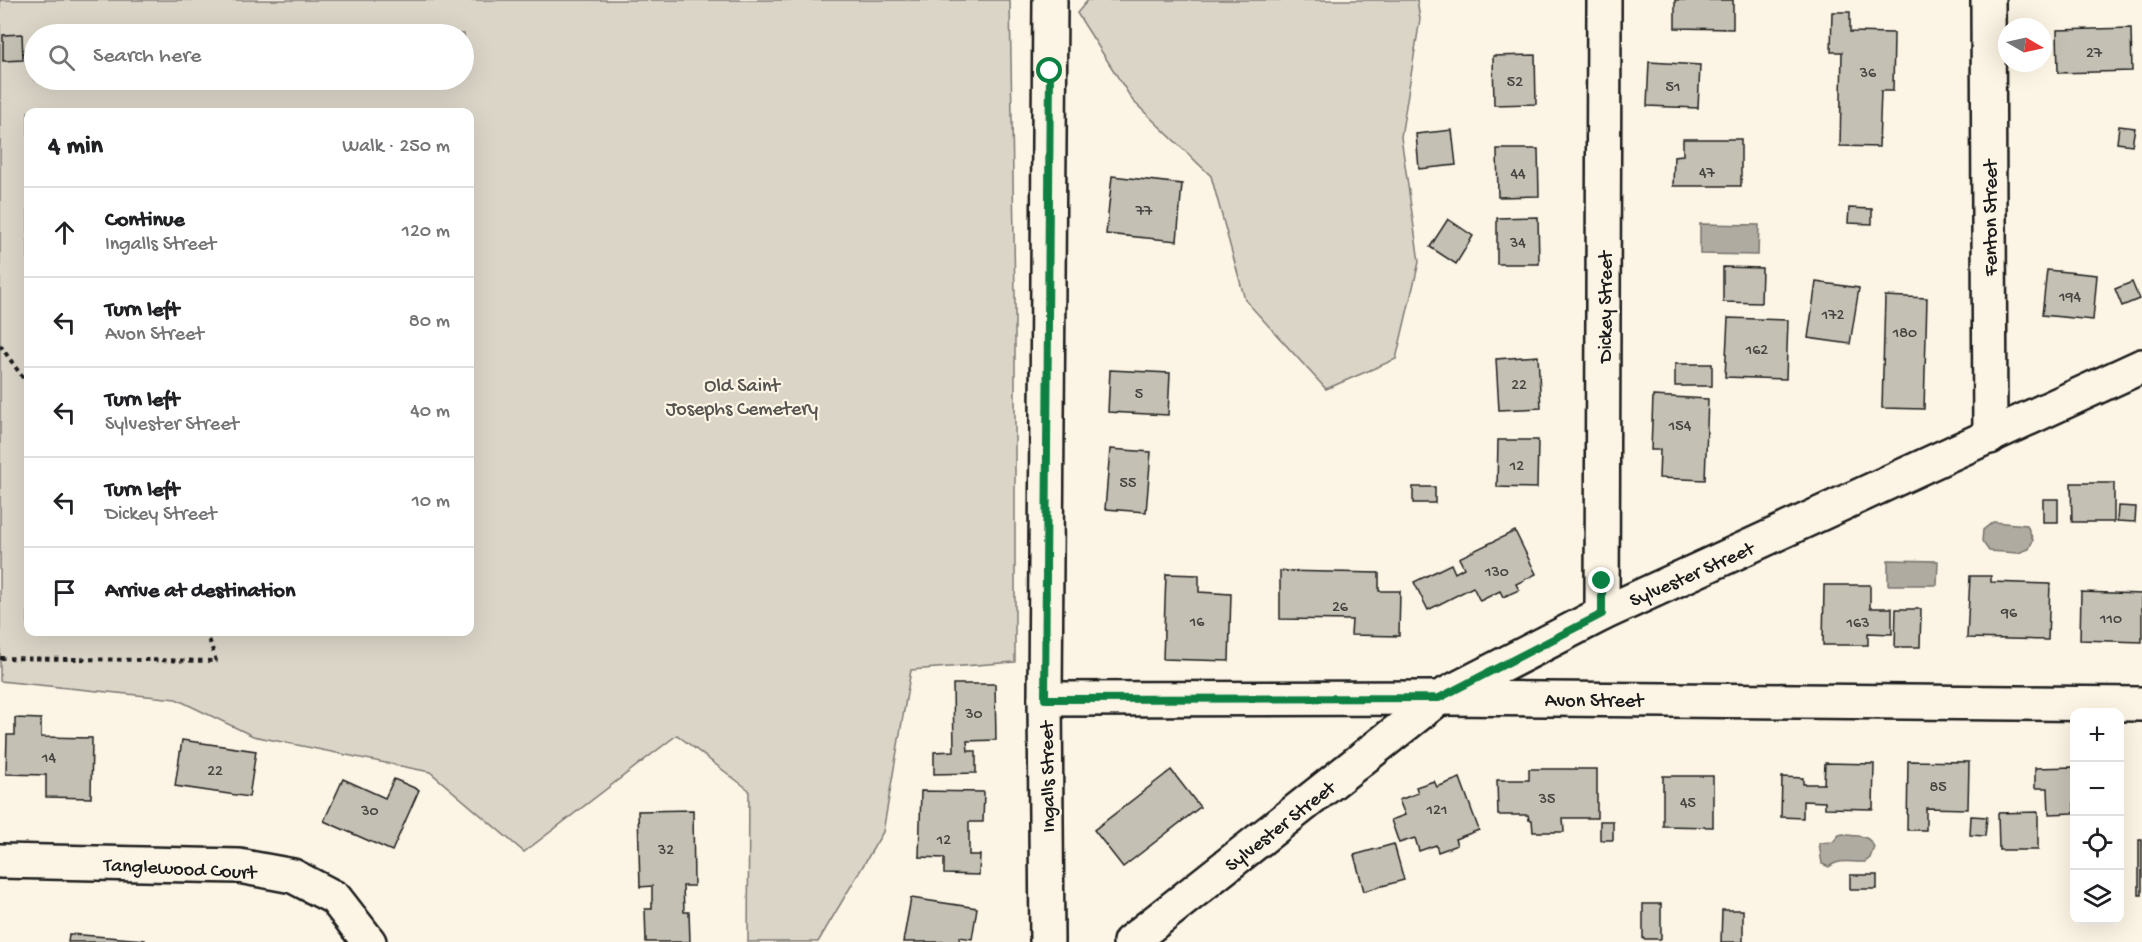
<!DOCTYPE html>
<meta charset="utf-8">
<style>
body{margin:0;font-family:"Gochi Hand",sans-serif;background:#f2f2f2;color:#202124}
.controls{position:absolute;right:18px;bottom:18px;display:grid;overflow:hidden;border-radius:12px;box-shadow:0 6px 24px #0002}
.controls button{width:54px;height:54px;display:grid;place-items:center;padding:0;border:0;border-bottom:2px solid #e0e0e0;background:#fff;color:#202124;font:30px sans-serif}
.compass{position:absolute;left:1998px;top:18px;width:54px;height:54px;border-radius:50%;background:#fff;box-shadow:0 6px 24px #0002;rotate:99deg}
.stop{position:absolute;width:18px;height:18px;margin:-14px;border:4px solid #0b8043;border-radius:50%;background:#fff}
.stop.end{background:#0b8043;border-color:#fff;box-shadow:0 2px 6px #0008}
.list{margin:0;padding:0;list-style:none}
h2{display:flex;justify-content:space-between;align-items:center;height:78px;margin:0;padding:0 24px;font-size:26px}
h2 small{font-size:20px;font-weight:400;color:#757577}
.list li{display:grid;grid-template-columns:39px 1fr auto;gap:18px;align-items:center;box-sizing:border-box;height:90px;padding:0 24px;border-top:2px solid #e0e0e0}
.list b{display:block;font-size:22px;white-space:nowrap}
.list p{margin:0;font-size:20px;white-space:nowrap;color:#757577}
.list em{font-size:20px;font-style:normal;color:#757577}
.icon{flex:none;width:33px;height:33px;fill:none;stroke:currentColor;stroke-width:2;stroke-linecap:round;stroke-linejoin:round}
.map{position:relative;flex:none;width:2142px;height:942px;overflow:hidden}
.search{position:absolute;background:#fff;box-shadow:0 6px 24px #0002;left:24px;top:24px;width:450px;height:66px;display:flex;align-items:center;gap:15px;box-sizing:border-box;padding:0 21px;border-radius:33px;color:#757577;font-size:22px}
.panel{position:absolute;background:#fff;box-shadow:0 6px 24px #0002;left:24px;top:108px;width:450px;height:528px;border-radius:12px}
.map>svg:first-child{display:block}
.green{fill:#dbd5c8;stroke:#7c7872;stroke-width:1.5;fill-rule:evenodd}
.water{fill:#b0aba1;stroke:#75726c;stroke-width:1.5}
.building{fill:#c4c0b3;stroke:#1c1c1c;stroke-width:1.5}
.lines{fill:none;stroke-linecap:round;stroke-linejoin:round}
.minor-casing{stroke:#1c1c1c;stroke-width:38}
.tertiary-casing{stroke:#1c1c1c;stroke-width:38}
.path{stroke:#1c1c1c;stroke-width:4;stroke-dasharray:4.5 4.5;stroke-linecap:butt}
.minor{stroke:#fcf5e5;stroke-width:33}
.tertiary{stroke:#fcf5e5;stroke-width:33}
.route{stroke:#0b8043;stroke-width:8}
.labels{text-anchor:middle;stroke-width:4.5;stroke-linejoin:round;paint-order:stroke}
.number-label{font-size:16px;fill:#464542}
.street-label{font-size:20px;fill:#1c1c1c;stroke:#fcf5e5}
.park-label{font-size:20px;fill:#555450;stroke:#fcf5e5}
</style>
<div class="map">
<svg width="2142" height="942" viewBox="0 0 2142 942">
<rect width="100%" height="100%" fill="#fcf5e5"/>
<filter id="ink" filterUnits="userSpaceOnUse"><feTurbulence type="fractalNoise" baseFrequency=".0167" numOctaves="2"/><feDisplacementMap in="SourceGraphic" scale="12" xChannelSelector="R" yChannelSelector="G"/><feConvolveMatrix kernelMatrix="1 2 1 2 8 2 1 2 1" color-interpolation-filters="sRGB"/></filter>
<g filter="url(#ink)">
<!-- green -->
<g class="green">
<path d="M0,0H1010L1015,297V662L911,670L883,832L818,942H748L749,790L677,735L524,852L430,772L253,736L176,699L0,681ZM34,34H464V80H34ZM28,112H470V632H28Z"/>
<path d="M1088,0H1417L1420,19L1401,137L1419,262L1396,359L1326,389L1245,300L1211,176L1133,101L1077,13Z"/>
</g>
<!-- water -->
<g class="water">
<path d="M1700,224L1759,225L1758,255L1700,254Z"/>
<path d="M1993,522L2027,525L2033,540L2029,549L2018,553L1989,551L1982,541L1983,530Z"/>
<path d="M1888,560L1938,561L1937,585H1888Z"/>
<path d="M1843,834C1856,838 1867,832 1874,847L1870,858L1865,862C1852,863 1840,858 1829,867L1822,864L1819,843L1833,842L1839,835Z"/>
</g>
<!-- building -->
<g class="building">
<path d="M1675,0H1733V29L1675,28Z"/>
<path d="M1832,12H1850V32L1894,33L1893,91H1881L1879,147L1840,146L1842,52H1831Z"/>
<path d="M2131,28L2132,71L2058,73L2057,30Z"/>
<path d="M22,34L23,60L3,61V35Z"/>
<path d="M1535,55L1536,104L1494,105L1493,56Z"/>
<path d="M1649,62L1700,65L1698,108L1647,106Z"/>
<path d="M2119,126L2135,128L2132,145L2117,143Z"/>
<path d="M1452,130L1456,165L1419,169L1416,134Z"/>
<path d="M1683,139H1741V186H1673L1674,156L1683,155Z"/>
<path d="M1497,149H1538L1539,196L1498,197Z"/>
<path d="M1112,176L1182,184L1177,241L1106,234Z"/>
<path d="M1849,208L1872,209V224L1848,223Z"/>
<path d="M1538,217L1539,264H1497V218Z"/>
<path d="M1448,219L1473,236L1456,264L1430,247Z"/>
<path d="M1723,267L1762,268L1761,303L1723,302Z"/>
<path d="M2047,270L2097,275L2093,320L2042,315Z"/>
<path d="M1816,282L1859,288L1850,344L1808,338Z"/>
<path d="M2132,282L2139,299L2122,306L2115,289Z"/>
<path d="M1885,296L1927,298L1924,409L1882,408Z"/>
<path d="M1728,318L1788,320L1786,379L1725,377Z"/>
<path d="M1538,356L1541,408L1499,410L1496,359Z"/>
<rect x="1675" y="364" width="37" height="22"/>
<path d="M1110,370L1170,373L1168,415L1108,412Z"/>
<path d="M1653,396L1708,399L1705,480L1659,478L1660,450H1651Z"/>
<path d="M1498,440H1538L1537,488L1497,487Z"/>
<path d="M1110,449L1151,452L1146,512L1105,509Z"/>
<path d="M2071,483H2114V522H2072Z"/>
<rect x="1413" y="487" width="22" height="16"/>
<rect x="2043" y="499" width="15" height="23"/>
<path d="M2118,506L2136,507L2135,522L2117,521Z"/>
<path d="M1515,531L1536,574L1516,584L1519,590L1503,597L1500,591L1480,601L1473,587L1428,610L1414,582L1451,564L1455,573L1464,568L1459,558Z"/>
<path d="M1280,571L1379,573V591H1400L1399,636L1351,635L1352,620L1280,619Z"/>
<path d="M1166,574L1199,575V592L1231,594L1229,661L1163,659Z"/>
<path d="M1970,576H1991V582L2050,584L2048,640L1967,638Z"/>
<path d="M1824,585H1870V608H1892V634L1868,633V645H1823Z"/>
<path d="M2081,592L2142,594V642L2080,640Z"/>
<path d="M1896,609H1921L1920,647H1895Z"/>
<path d="M953,684H995L996,740L967,741L968,751H976V773L934,774V752L954,751Z"/>
<path d="M15,718L41,719V737L92,738L91,798L46,797V775L6,774L7,735H15Z"/>
<path d="M182,740L256,751L249,797L175,786Z"/>
<path d="M1908,761L1969,762L1968,809L1926,808V830H1907Z"/>
<path d="M1825,763L1874,764L1873,809L1825,808V802L1803,801V818L1781,817L1782,777L1803,778V784H1824Z"/>
<path d="M2074,767V813L2049,814L2048,788H2035V768Z"/>
<path d="M1529,769H1597V818H1563L1564,832H1533L1532,820H1529L1528,815H1498L1497,780H1529Z"/>
<path d="M1171,770L1200,807L1123,867L1094,830Z"/>
<path d="M1663,776H1713V827L1663,826Z"/>
<path d="M1460,778L1479,830L1455,839L1457,845L1438,852L1436,845L1419,851L1415,838L1399,843L1391,820L1405,815L1399,800L1418,793L1416,787L1434,781L1437,787Z"/>
<path d="M343,779L385,798L394,779L419,790L392,851L324,821Z"/>
<path d="M921,791L984,792L983,822H969V855H980L979,875L944,874V858L919,857Z"/>
<path d="M693,810L694,886H683L684,912H689L690,942H646L645,909H652V886L640,887L638,811Z"/>
<path d="M2038,812V850H1999L1998,813Z"/>
<path d="M1971,816L1987,817L1985,836L1970,835Z"/>
<rect x="1600" y="821" width="13" height="19"/>
<rect x="2139" y="840" width="3" height="55"/>
<path d="M1394,844L1404,880L1364,891L1354,855Z"/>
<rect x="1850" y="875" width="27" height="14"/>
<path d="M911,898L977,908L972,939L960,937L959,942H903Z"/>
<rect x="1643" y="904" width="18" height="35"/>
<path d="M1722,910H1743V942H1721Z"/>
<path d="M69,934L145,940V942H68Z"/>
</g>
<g class="lines">
<!-- minor casing -->
<g class="minor-casing">
<g id="minor">
<path d="M1988,0L1990,437"/>
<path d="M1602,614L1604,0"/>
<path d="M1045,699L1439,698L2142,704"/>
<path d="M0,861L239,866L293,876L335,898L369,942"/>
<path d="M1047,942L1045,699L1050,0"/>
</g>
</g>
<!-- tertiary casing -->
<g class="tertiary-casing">
<path id="tertiary" d="M1130,942L1439,698L1602,614L2142,366"/>
</g>
<!-- path -->
<g class="path">
<path d="M0,345L28,385"/>
<path d="M0,658L216,661L207,632"/>
</g>
<!-- minor -->
<use href="#minor" class="minor"/>
<!-- tertiary -->
<use href="#tertiary" class="tertiary"/>
</g>
</g>
<g class="lines" filter="url(#ink)">
<!-- route -->
<path class="route" d="M1050,71L1045,699L1439,698L1602,614V581"/>
</g>
<g class="labels">
<!-- number labels -->
<g class="number-label">
<text x="2094" y="57">27</text>
<text x="1868" y="77">36</text>
<text x="1515" y="86">52</text>
<text x="1673" y="91">51</text>
<text x="1707" y="177">47</text>
<text x="1518" y="178">44</text>
<text x="1144" y="215">77</text>
<text x="1518" y="247">34</text>
<text x="2070" y="301">194</text>
<text x="1833" y="319">172</text>
<text x="1905" y="337">180</text>
<text x="1757" y="354">162</text>
<text x="1519" y="389">22</text>
<text x="1139" y="398">5</text>
<text x="1680" y="430">154</text>
<text x="1517" y="470">12</text>
<text x="1128" y="487">55</text>
<text x="1497" y="576">130</text>
<text x="1340" y="611">26</text>
<text x="2009" y="617">96</text>
<text x="2111" y="623">110</text>
<text x="1197" y="626">16</text>
<text x="1858" y="627">163</text>
<text x="974" y="718">30</text>
<text x="49" y="762">14</text>
<text x="215" y="775">22</text>
<text x="1938" y="791">85</text>
<text x="1547" y="803">35</text>
<text x="1688" y="807">45</text>
<text x="1437" y="814">121</text>
<text x="370" y="815">30</text>
<text x="944" y="844">12</text>
<text x="666" y="854">32</text>
</g>
<!-- street labels -->
<g class="street-label">
<text transform="translate(1989 218) rotate(-90)" y="7">Fenton Street</text>
<text transform="translate(1604 307) rotate(-90)" y="7">Dickey Street</text>
<text transform="translate(1691 573) rotate(-24)" y="7">Sylvester Street</text>
<text x="1594" y="706">Avon Street</text>
<text transform="translate(1046 777) rotate(-91)" y="7">Ingalls Street</text>
<text transform="translate(1279 825) rotate(-38)" y="7">Sylvester Street</text>
<text transform="translate(180 867) rotate(3)" y="7">Tanglewood Court</text>
</g>
<!-- park labels -->
<g class="park-label">
<text x="742" y="391">Old Saint<tspan x="742" dy="23">Josephs Cemetery</tspan></text>
</g>
</g>
</svg>
<div class="controls">
<button>+</button>
<button>−</button>
<button><svg class="icon" aria-label="locate" viewBox="0 0 24 24"><circle cx="12" cy="12" r="6"/><path d="M12 2v4M12 18v4M2 12h4M18 12h4"/></svg></button>
<button><svg class="icon" aria-label="layers" viewBox="0 0 24 24"><path d="M12 4l9 5-9 5-9-5zM3 14l9 5 9-5"/></svg></button>
</div>
<svg class="compass" viewBox="-18 -18 36 36"><path d="M0-13l5 13h-10z" fill="#e53935"/><path d="M0 13l5-13h-10z" fill="#757577"/></svg>
<div class="stop" style="left:1050px;top:71px"></div>
<div class="stop end" style="left:1602px;top:581px"></div>
<div class="search"><svg class="icon" aria-label="search" viewBox="0 0 24 24"><circle cx="10" cy="10" r="6"/><path d="M15 15l6 6"/></svg>Search here</div>
<section class="panel">
<h2>4 min<small>Walk · 250 m</small></h2>
<ul class="list">
<li><svg class="icon" aria-label="ahead" viewBox="0 0 24 24"><path d="M12 20V5M6 11l6-6 6 6"/></svg><div><b>Continue</b><p>Ingalls Street</p></div><em>120 m</em></li>
<li><svg class="icon" aria-label="left" viewBox="0 0 24 24"><path d="M17 20v-9H6M10 6l-5 5 5 5"/></svg><div><b>Turn left</b><p>Avon Street</p></div><em>80 m</em></li>
<li><svg class="icon" aria-label="left" viewBox="0 0 24 24"><path d="M17 20v-9H6M10 6l-5 5 5 5"/></svg><div><b>Turn left</b><p>Sylvester Street</p></div><em>40 m</em></li>
<li><svg class="icon" aria-label="left" viewBox="0 0 24 24"><path d="M17 20v-9H6M10 6l-5 5 5 5"/></svg><div><b>Turn left</b><p>Dickey Street</p></div><em>10 m</em></li>
<li><svg class="icon" aria-label="arrive" viewBox="0 0 24 24"><path d="M6 21V4h12l-3 4 3 4H6"/></svg><div><b>Arrive at destination</b></div></li>
</ul>
</section>
</div>
